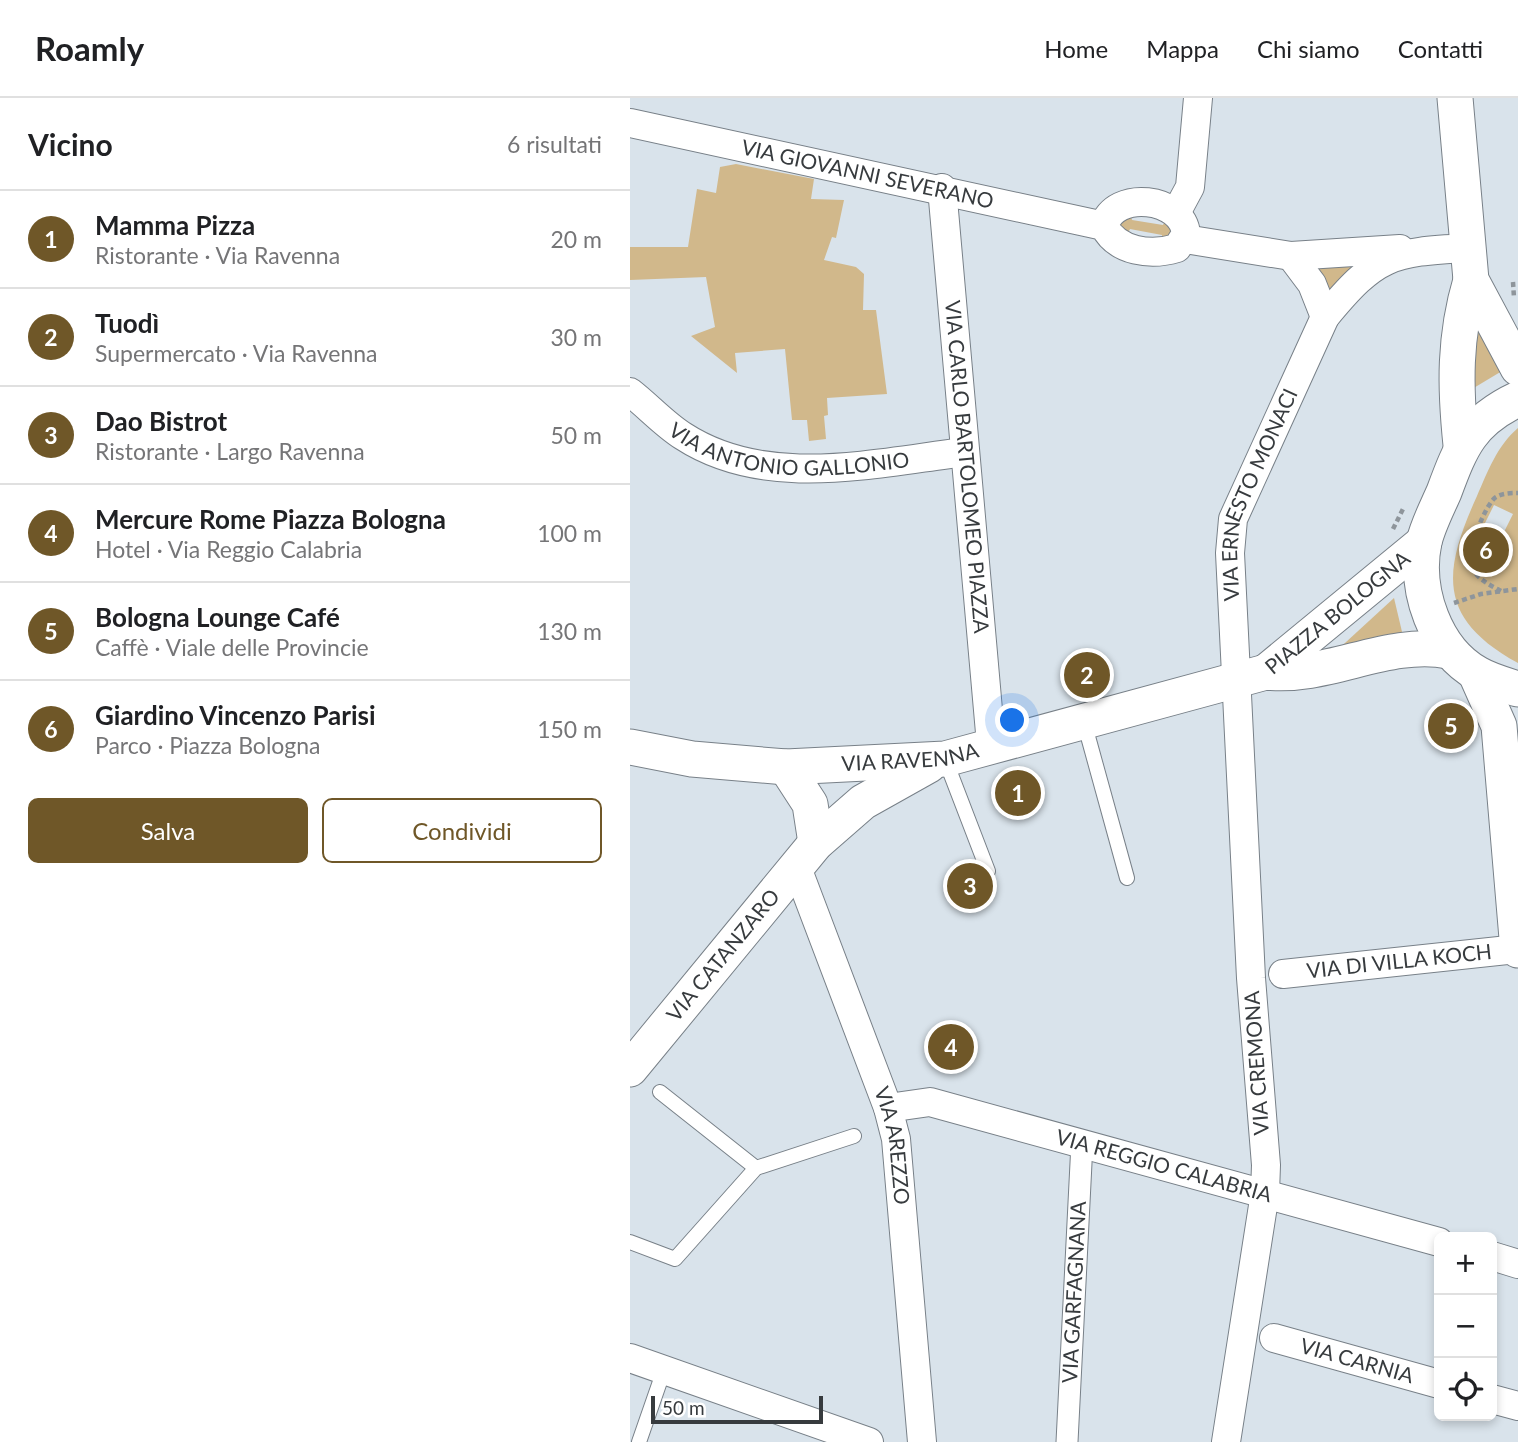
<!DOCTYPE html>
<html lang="it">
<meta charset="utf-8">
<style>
body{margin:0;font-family:Lato,sans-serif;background:#f6f6f6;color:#202124}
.controls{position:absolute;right:21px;bottom:21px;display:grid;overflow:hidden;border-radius:10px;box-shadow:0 4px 10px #0003}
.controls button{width:63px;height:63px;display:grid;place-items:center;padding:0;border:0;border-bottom:2px solid #e0e0e0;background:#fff;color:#202124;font:35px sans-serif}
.scale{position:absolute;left:21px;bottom:18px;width:172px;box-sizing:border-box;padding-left:7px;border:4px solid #373b3e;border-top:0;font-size:19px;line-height:24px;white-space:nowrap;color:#373b3e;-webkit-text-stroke:5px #fff;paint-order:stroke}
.you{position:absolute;left:383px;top:623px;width:24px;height:24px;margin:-18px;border:5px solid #fff;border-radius:50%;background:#1a73e8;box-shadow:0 0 0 10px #1a73e833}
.badge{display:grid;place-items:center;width:46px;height:46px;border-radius:50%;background:#6f5728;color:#fff;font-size:23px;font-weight:700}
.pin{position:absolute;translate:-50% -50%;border:4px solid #fff;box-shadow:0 2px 7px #0006}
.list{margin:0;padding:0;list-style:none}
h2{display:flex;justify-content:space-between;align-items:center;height:91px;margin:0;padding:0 28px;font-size:30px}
h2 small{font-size:23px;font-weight:400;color:#757577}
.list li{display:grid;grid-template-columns:46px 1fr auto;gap:21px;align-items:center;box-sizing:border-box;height:98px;padding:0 28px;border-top:2px solid #e0e0e0}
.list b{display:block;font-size:26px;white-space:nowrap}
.list p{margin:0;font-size:23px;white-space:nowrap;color:#757577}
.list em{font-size:23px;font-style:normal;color:#757577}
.actions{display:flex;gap:14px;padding:21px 28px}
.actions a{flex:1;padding:16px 0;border:2px solid #6f5728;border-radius:10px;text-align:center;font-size:24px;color:#6f5728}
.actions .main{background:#6f5728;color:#fff}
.icon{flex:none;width:38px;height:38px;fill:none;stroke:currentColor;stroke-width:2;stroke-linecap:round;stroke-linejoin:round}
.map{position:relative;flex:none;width:888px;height:1344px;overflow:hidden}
header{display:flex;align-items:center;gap:42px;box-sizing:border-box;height:98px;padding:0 35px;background:#fff;border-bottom:2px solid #e0e0e0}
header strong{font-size:33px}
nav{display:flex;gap:38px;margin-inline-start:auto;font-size:24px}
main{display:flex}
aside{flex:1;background:#fff}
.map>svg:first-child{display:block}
.green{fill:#d1b88b;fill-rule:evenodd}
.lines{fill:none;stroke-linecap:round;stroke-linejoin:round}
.service-casing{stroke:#788088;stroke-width:16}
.pedestrian-casing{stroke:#788088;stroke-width:23}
.minor-casing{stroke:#788088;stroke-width:30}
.tertiary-casing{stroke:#788088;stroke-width:37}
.path{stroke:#8e959b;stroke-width:4.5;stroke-dasharray:5 3.5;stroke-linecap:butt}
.service{stroke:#fff;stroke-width:14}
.pedestrian{stroke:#fff;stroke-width:21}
.minor{stroke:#fff;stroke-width:28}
.tertiary{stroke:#fff;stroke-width:35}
.labels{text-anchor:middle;stroke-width:7;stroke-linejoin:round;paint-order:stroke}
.street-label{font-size:21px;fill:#373b3e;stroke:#fff}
</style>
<header>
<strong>Roamly</strong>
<nav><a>Home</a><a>Mappa</a><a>Chi siamo</a><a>Contatti</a></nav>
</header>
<main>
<aside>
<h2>Vicino<small>6 risultati</small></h2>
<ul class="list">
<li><span class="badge">1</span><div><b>Mamma Pizza</b><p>Ristorante · Via Ravenna</p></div><em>20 m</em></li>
<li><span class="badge">2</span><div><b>Tuodì</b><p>Supermercato · Via Ravenna</p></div><em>30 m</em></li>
<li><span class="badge">3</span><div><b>Dao Bistrot</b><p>Ristorante · Largo Ravenna</p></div><em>50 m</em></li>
<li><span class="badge">4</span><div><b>Mercure Rome Piazza Bologna</b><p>Hotel · Via Reggio Calabria</p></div><em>100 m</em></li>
<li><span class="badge">5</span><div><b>Bologna Lounge Café</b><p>Caffè · Viale delle Provincie</p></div><em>130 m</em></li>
<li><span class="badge">6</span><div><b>Giardino Vincenzo Parisi</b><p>Parco · Piazza Bologna</p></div><em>150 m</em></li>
</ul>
<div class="actions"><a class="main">Salva</a><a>Condividi</a></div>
</aside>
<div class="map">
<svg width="888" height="1344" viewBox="0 0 888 1344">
<rect width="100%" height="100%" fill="#d9e3eb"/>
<!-- green -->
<g class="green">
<path d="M106,66L184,81L181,101L214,102L206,140L202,139L194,162L226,169L234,176L233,212H246L257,296L197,300L198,317L194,318L196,341L179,343L177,322H162L155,251L105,255L107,275L61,238L85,229L76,179L0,182V149H58L67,91L86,95L90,69Z"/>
<path d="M500,114L502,122L533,127L536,121L551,133L532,144V137L500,131L497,137L489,132L484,119Z"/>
<path d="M747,159L703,192L698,191L688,173L691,165Z"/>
<path d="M847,230L872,273L842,291Z"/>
<path d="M888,330V565C806,520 813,473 847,398C858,373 867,348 888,330ZM864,407L883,416L868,446L849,437Z"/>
<path d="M764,500L773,538L703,556Z"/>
</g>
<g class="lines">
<!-- service casing -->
<g class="service-casing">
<g id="service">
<path d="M454,624L497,780"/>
<path d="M315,661L358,773"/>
<path d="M30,994L126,1070"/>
<path d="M0,1144L45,1161L126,1070L224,1038"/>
<path d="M9,1344L34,1272"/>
</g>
</g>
<!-- pedestrian casing -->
<g class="pedestrian-casing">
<g id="pedestrian">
<path id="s1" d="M437,1344L452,1045"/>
</g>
</g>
<!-- minor casing -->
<g class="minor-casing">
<g id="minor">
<path id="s2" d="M0,25L474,128C487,154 521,158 547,150L556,136C553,99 484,91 474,128"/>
<path id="s3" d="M312,90L361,646"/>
<path d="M546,115L560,89L568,0"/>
<path d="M555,141L661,158L770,151"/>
<path d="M661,158L682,186L695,219"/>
<path id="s4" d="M0,294C18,308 34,326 53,338C136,392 244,365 335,354"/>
<path id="s5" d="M166,767L258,1010L266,1041L292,1344"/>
<path id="s6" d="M653,876L888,851"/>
<path id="s7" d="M258,1010L300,1004L809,1144"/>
<path d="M862,1158L888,1166"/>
<path id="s8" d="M644,1240L809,1286"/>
<path d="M0,1260L239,1344"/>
<path d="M862,1301L888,1308"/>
<path id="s9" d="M596,1344L635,1095L636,1067L621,880L600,455L603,421L695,219C746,157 760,154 838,150"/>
</g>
</g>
<!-- tertiary casing -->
<g class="tertiary-casing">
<g id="tertiary">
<path d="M825,0L841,182L888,270"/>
<path d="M888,301C841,323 831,348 814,394C807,410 798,427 794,444C784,492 805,552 848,576C860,583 875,587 888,591"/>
<path d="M831,347C825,289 824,239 841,182"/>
<path id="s10" d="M636,574L794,444"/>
<path d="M846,576L869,628L888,852"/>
<path id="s11" d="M0,649L62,661L156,669L315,661L636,574C698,581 757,541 819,553"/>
<path d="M156,669L180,706L186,745"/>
<path id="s12" d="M0,971L186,745L233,704L299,667"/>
</g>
</g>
<!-- path -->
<g class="path">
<path d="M883,184L884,200"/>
<path d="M763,431L773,411"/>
<path d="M871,493C858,486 844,480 840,464C837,453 856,405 866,399C873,395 881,395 888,395"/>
<path d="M824,505L851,496L888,491"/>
</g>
<!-- service -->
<use href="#service" class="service"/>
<!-- pedestrian -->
<use href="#pedestrian" class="pedestrian"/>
<!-- minor -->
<use href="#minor" class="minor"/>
<!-- tertiary -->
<use href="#tertiary" class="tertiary"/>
</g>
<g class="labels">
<!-- street labels -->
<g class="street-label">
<text dy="7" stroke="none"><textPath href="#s2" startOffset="243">VIA GIOVANNI SEVERANO</textPath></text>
<text dy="7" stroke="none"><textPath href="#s4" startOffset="178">VIA ANTONIO GALLONIO</textPath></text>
<text dy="7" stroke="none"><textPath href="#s3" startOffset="280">VIA CARLO BARTOLOMEO PIAZZA</textPath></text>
<text dy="7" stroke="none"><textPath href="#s9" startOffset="957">VIA ERNESTO MONACI</textPath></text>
<text dy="7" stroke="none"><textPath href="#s10" startOffset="93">PIAZZA BOLOGNA</textPath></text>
<text dy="7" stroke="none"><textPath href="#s11" startOffset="282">VIA RAVENNA</textPath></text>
<text dy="7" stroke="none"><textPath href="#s12" startOffset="147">VIA CATANZARO</textPath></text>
<text dy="7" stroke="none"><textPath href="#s6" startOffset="117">VIA DI VILLA KOCH</textPath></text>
<text transform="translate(627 965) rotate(-94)" y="7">VIA CREMONA</text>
<text dy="7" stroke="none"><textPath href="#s5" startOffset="298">VIA AREZZO</textPath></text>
<text dy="7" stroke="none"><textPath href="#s7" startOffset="285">VIA REGGIO CALABRIA</textPath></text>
<text dy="7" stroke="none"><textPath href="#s1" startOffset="150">VIA GARFAGNANA</textPath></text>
<text dy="7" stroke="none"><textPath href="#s8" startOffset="86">VIA CARNIA</textPath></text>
</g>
</g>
</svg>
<div class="controls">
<button>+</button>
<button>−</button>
<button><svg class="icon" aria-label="locate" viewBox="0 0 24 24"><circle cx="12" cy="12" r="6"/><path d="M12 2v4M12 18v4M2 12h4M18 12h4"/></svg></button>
</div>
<div class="scale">50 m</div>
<div class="you"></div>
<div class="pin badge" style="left:388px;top:695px">1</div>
<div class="pin badge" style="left:457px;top:577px">2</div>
<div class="pin badge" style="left:340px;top:788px">3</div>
<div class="pin badge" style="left:321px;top:949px">4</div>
<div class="pin badge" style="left:821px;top:628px">5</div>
<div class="pin badge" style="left:856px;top:452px">6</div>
</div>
</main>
